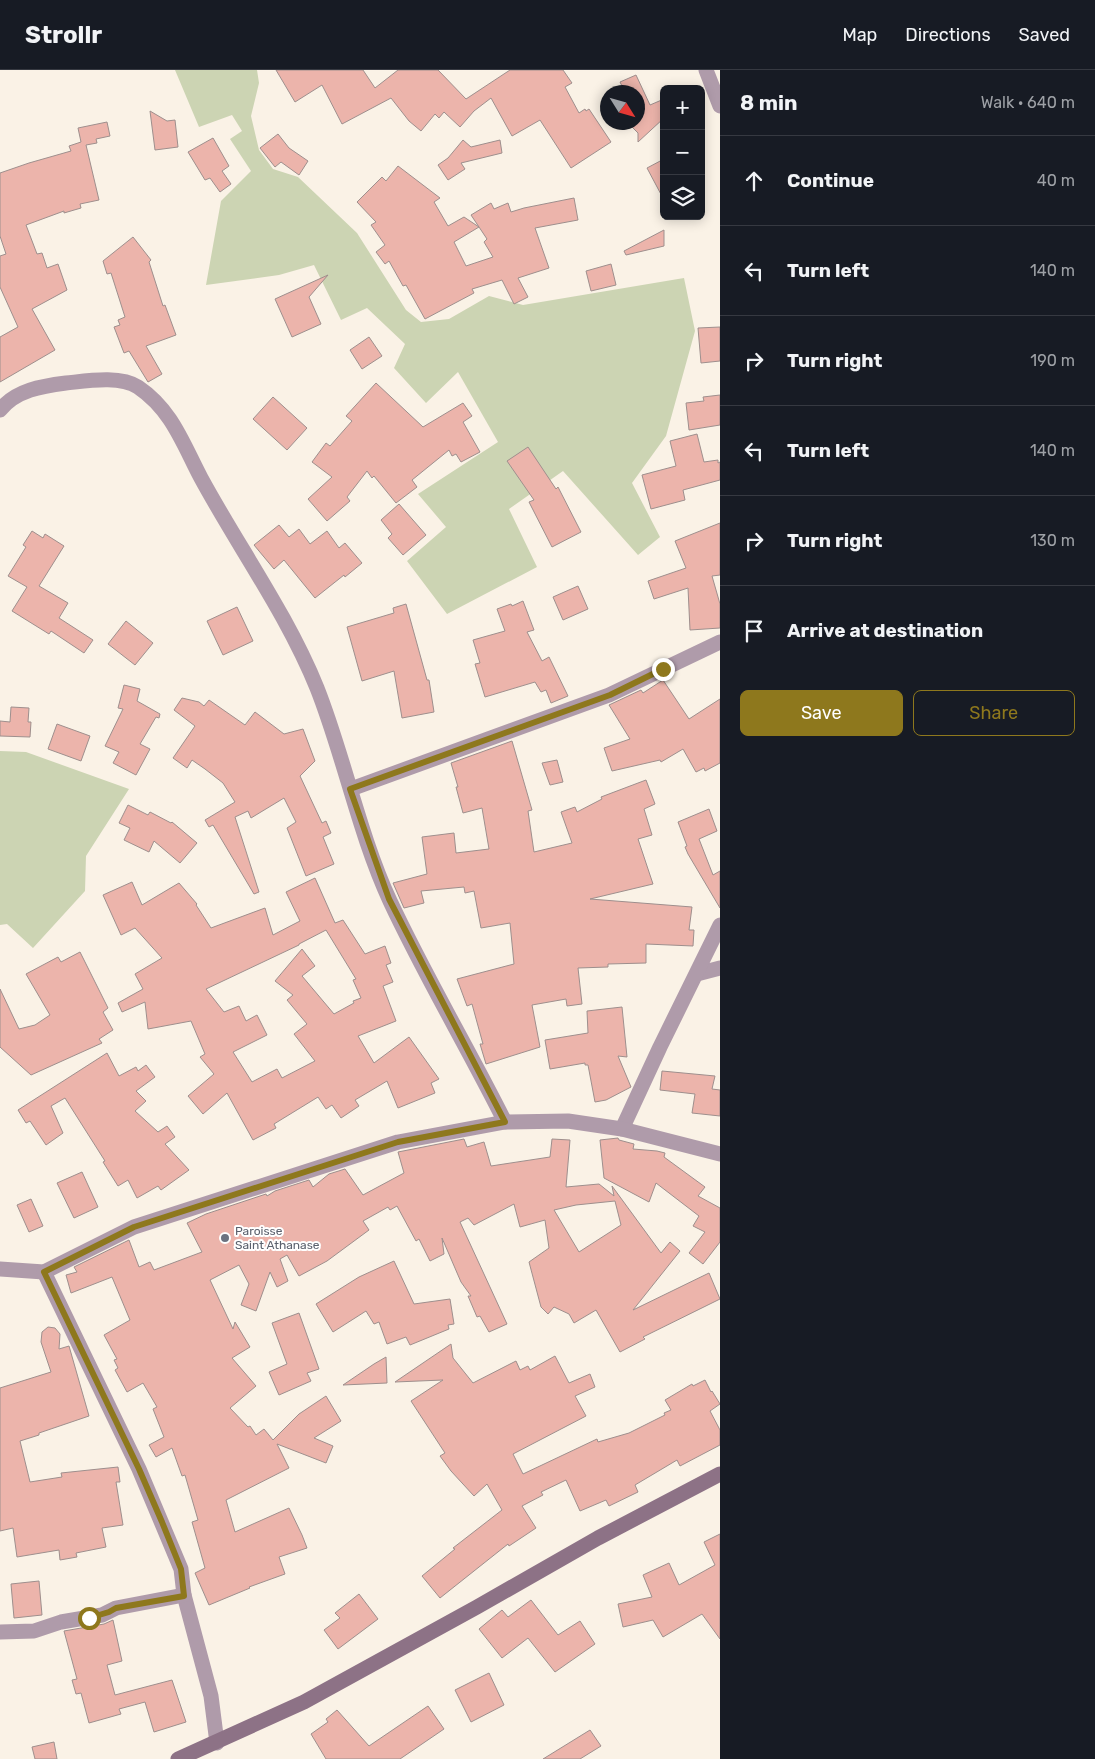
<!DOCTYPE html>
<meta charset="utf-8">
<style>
body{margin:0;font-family:Rubik,sans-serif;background:#20242c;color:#f1f3f6}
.controls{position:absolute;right:15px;top:15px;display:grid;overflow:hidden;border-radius:8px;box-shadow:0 2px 12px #0003}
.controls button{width:45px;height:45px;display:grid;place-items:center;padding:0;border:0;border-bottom:1px solid #363941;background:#171b24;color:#f1f3f6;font:25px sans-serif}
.compass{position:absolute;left:600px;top:15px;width:45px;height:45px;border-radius:50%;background:#171b24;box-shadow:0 2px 12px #0003;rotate:127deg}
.stop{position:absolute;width:15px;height:15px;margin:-11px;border:4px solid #8e781d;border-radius:50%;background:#fff}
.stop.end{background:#8e781d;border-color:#fff;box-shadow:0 1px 5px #0008}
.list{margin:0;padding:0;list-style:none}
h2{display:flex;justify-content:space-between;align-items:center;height:65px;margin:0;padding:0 20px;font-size:21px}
h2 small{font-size:16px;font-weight:400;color:#9ea1a6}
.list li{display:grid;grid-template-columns:32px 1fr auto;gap:15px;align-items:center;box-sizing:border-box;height:90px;padding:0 20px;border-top:1px solid #363941}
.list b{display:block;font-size:19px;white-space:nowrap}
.list em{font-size:16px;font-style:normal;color:#9ea1a6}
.actions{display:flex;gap:10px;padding:15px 20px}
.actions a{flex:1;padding:11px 0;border:1px solid #8e781d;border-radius:8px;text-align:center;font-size:18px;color:#8e781d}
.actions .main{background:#8e781d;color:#fff}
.icon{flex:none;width:28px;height:28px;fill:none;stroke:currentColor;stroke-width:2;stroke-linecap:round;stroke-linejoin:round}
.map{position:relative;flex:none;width:720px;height:1689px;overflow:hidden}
header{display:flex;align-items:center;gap:30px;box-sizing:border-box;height:70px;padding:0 25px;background:#171b24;border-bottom:1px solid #363941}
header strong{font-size:24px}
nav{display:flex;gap:28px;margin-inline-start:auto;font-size:18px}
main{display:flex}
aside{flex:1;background:#171b24}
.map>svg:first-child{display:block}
.green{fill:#ccd4b3}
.building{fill:#ecb4ab;stroke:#9e8f8d;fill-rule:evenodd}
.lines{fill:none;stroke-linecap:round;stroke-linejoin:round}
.street{stroke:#af9baa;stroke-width:15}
.secondary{stroke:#8d7286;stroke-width:15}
.route{stroke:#8e781d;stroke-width:6}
.worship-dot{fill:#6b7280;stroke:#fff;stroke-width:2}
.labels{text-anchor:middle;stroke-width:4;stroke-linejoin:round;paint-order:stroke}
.worship-label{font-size:12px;fill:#5b616d;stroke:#fff;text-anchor:start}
</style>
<header>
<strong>Strollr</strong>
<nav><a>Map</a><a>Directions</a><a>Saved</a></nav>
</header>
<main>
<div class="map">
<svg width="720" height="1689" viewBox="0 0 720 1689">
<rect width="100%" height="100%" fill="#faf2e6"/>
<!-- green -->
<g class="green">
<path d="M175,0H257L259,13L251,46L259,80L273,99L298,107L357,163L406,240L421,252L449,249L489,226L523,235L684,208L695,261L666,366L632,413L660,467L638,485L563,401L509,439L537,497L447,544L407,491L446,457L418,424L498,372L458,302L426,333L394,298L405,274L367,238L341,250L314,195L279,205L206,215L221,131L251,101L230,69L242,61L232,45L199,57Z"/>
<path d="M0,681L26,682L129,719L86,786L85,821L33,878L7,854L0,855Z"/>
</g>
<!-- building -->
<g class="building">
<path d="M276,0H363L375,18L398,0H438L466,29L510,0H563L572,13L565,17L579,43L585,39L586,41L589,39L611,72L571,98L540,50L512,66L491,28L474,41L460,57L444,42L439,48L435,44L421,61L409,51L391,28L342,54L322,15L295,32Z"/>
<path d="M636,5L650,35L664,29V48L638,72V63L627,52H638V22H625L620,12Z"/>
<path d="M150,41L167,51L175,50L178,77L155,80Z"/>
<path d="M107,52L110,66L96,69L97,73L86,75L99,130L80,134L81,138L64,143V141L26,155L37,184L42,183L47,198L58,194L67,220L32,239L55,280L0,312V267L18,257L0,217V186L6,184L0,166V103L29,93L71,81L69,76L81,72L78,58Z"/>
<path d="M278,64L289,78L308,91L299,105L281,92L275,97L260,78Z"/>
<path d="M213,68L229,96L222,101L231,114L220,122L210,108L205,110L188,82Z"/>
<path d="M463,70L471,77L500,70L502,83L461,93L465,99L448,110L438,95L448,88Z"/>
<path d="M664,89V130L647,98Z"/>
<path d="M398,96L440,128L434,132L448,156L464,147L479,157L454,172L466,196L493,187L484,172L487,169L471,145L491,133L494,139L508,133L511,142L524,138L574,128L578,150L535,158L549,198L518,208L528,227L514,234L502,210L472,219L474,223L425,249L406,215L403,216L389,191L385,194L376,182L385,175L371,155L376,152L357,132L382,107L386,111Z"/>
<path d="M664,160V176L626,185L624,181Z"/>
<path d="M133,167L151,190L149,192L163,236L165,235L176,265L146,276L162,304L148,312L129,281L124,283L114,257L120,255L118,250L125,247L111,203L107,204L103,191Z"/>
<path d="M611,194L616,215L591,221L586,201Z"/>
<path d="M328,205L309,227L321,254L292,267L275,229Z"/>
<path d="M720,257V291L701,293L698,258Z"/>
<path d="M369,267L382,286L362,299L350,280Z"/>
<path d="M376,313L423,357L463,333L472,346L463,352L480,382L461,392L456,384L452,386L449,380L412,410L417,417L396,433L374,406L372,408L367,401L347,427L350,431L327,451L308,429L332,407L312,392L326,373L330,376L352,351L346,346Z"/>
<path d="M720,325V355L689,360L686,333L704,331L703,327Z"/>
<path d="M273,327L307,358L287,380L253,349Z"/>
<path d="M697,364L704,392L718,390V393L720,392V410L683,420L685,430L651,439L642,405L676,396L670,371Z"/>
<path d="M528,377L556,419L558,417L581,462L552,477L529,432L534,430L507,391Z"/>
<path d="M399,434L426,465L403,485L388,468L392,464L381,450Z"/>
<path d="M720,453V505L712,506L720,534V558L690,560L688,518L654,529L648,511L686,498L675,471Z"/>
<path d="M279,455L289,467L299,459L310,474L327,461L339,478L345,473L362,493L345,507L344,505L315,528L284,490L274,499L254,475Z"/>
<path d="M32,461L43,468L45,464L64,476L39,516L68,533L59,548L93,570L84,583L51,561L49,564L12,541L27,517L8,506L26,477L23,475Z"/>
<path d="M578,516L588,539L563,550L553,527Z"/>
<path d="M523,531L534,560L527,562L542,591L549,587L568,626L551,633L546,620L541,622L535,612L485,627L475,594L480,593L473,570L505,561L497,539L511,534L512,536Z"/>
<path d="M406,534L427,610H429L434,642L402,648L394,601L362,611L347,557L394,543L393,538Z"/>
<path d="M237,537L253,571L223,585L207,551Z"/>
<path d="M126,551L153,573L135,595L108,574Z"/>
<path d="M663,610L689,649L720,629V693L705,701L704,698L696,702L683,679L661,692L660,690L612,701L604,678L630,669L609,635L641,620L643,623Z"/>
<path d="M124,615L140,619L137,631L160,644L159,648L156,647L140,674L150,679L136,705L113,693L119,682L105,676L123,639L118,638Z"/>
<path d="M182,628L199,632L204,636L209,630L245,655L255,642L284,664L303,659L315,691L300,706L322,753L326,751L331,763L323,767L334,794L306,806L287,758L296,752L284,728L251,748L248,741L235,747L259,822L254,824L213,755L209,757L205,750L235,732L223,713L205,699L192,690L187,698L173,688L195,656L174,640Z"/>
<path d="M11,637L29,638L28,652H31L30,667L0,666V651L10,652Z"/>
<path d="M57,654L90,666L81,691L48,679Z"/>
<path d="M512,671L532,740L528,741L534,782L572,773L561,742L575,737L577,742L602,729L601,727L646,710L655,734L644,739L652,765L638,769L653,814L590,829L692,837L689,860H694L693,876L646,874V893L608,894V897L578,898L582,934L567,936L566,929L532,935L540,977L486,994L480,974H483L472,934L467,936L457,909L514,894L510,853L481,858L474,821L465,823L464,817L421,821L424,833L404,838L393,813L427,804L422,767L454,763L456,783L489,779L482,738L463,743L456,717H458L451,693Z"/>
<path d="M557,690L563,712L550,715L542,693Z"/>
<path d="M128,735L148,745L150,742L171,753L172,752L197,773L180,793L154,771L149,782L124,770L130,758L119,753Z"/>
<path d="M709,739L717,761L699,769L713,805L720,801V838L688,784L685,777L687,776L678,752Z"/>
<path d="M315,808L335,853L343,850L365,884L385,876L391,893L386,895L393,912L383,916L396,951L358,966L374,993L409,967L439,1009L431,1013L435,1023L398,1038L387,1011L355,1030L359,1036L341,1048L332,1035L326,1039L318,1027L274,1054L276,1058L253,1070L227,1023L203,1044L188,1026L214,1004L200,987L205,984L191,951L148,959L145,932L122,942L118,933L143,919L135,904L162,888L135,858L121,865L103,825L132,812L142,835L179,813L197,834L196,835L211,858L265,838L273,865L300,851L286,822ZM326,860L356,909L353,910L361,928L353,931L354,933L334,944L302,906L315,896L302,879L275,911L293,925L287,930L307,954L294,964L315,991L282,1008L277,999L252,1012L233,982L267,965L257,945L246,951L239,936L224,942L206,919L299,875V874Z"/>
<path d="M80,882L108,938L103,942L113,960L99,969L102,973L31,1005L0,977V919L19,959L35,955L50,945L26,904L58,887L61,892Z"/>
<path d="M622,937L627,987L618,986L631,1017L606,1030L595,1032L588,995H585V993L550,999L545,970L588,963L587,941Z"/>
<path d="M107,983L119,1006L136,997L138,1001L146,995L155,1007L136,1021L146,1031L135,1041L158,1062L167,1056L175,1067L165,1074L189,1100L161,1120L158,1116L137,1128L128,1110L118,1116L103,1092L105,1091L65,1028L51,1036L63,1063L46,1075L30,1051L26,1053L18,1040Z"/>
<path d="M662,1001L715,1006L712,1019L720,1020V1046L692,1043L695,1024L660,1020Z"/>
<path d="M618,1068L619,1070L634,1074L633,1079L657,1081L665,1083L664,1087L705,1117L698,1126L720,1138V1172L703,1194L689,1183L705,1162L693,1156L699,1146L656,1113L649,1132L604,1108L600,1070Z"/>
<path d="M464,1069L467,1077L484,1072L491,1096L550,1087L552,1069L570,1070L566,1117L599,1114L614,1126L612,1116L661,1183L670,1172L680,1181L633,1240L709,1203L720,1229L643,1267L645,1269L620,1282L596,1240L574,1253L569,1244L554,1237L548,1244L541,1237L529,1192L549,1178L545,1150L520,1157L514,1134L474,1155L468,1148L460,1152L507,1254L489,1262L480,1246L477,1247L468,1226H471L461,1212L442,1168L444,1184L430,1191L419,1169L416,1171L397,1136L390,1140L388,1137L363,1151L369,1160L327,1191L299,1206L287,1185L280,1189L288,1211L277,1217L270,1202L256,1241L241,1235L249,1214L239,1195L210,1210L233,1259L235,1252L250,1277L232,1288L256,1316L230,1338L248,1357L250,1356L256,1365L264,1359L273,1370L299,1344L326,1326L341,1351L314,1368L333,1376L326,1393L277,1374L289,1398L226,1430L235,1462L289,1438L302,1465L307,1478L279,1487L285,1504L249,1517L250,1518L209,1535L195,1503L205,1498L192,1452L198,1450L185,1405L182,1406L172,1378L156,1387L149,1375L164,1367L153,1339L157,1337L143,1313L127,1322L115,1300L118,1298L114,1290L117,1289L104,1265L130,1250L112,1207L71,1223L66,1205L77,1202L74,1197L129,1170L139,1197L150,1192L154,1200L202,1182L187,1153L206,1144L266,1124L267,1126L275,1121L309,1110L313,1117L329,1104L345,1099L363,1125L404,1103L398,1082ZM615,1131L621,1155L579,1182L554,1140L576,1135Z"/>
<path d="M82,1102L98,1137L74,1148L57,1113Z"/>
<path d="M31,1129L43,1156L29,1162L17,1135Z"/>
<path d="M394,1191L414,1234L450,1229L454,1254L448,1255L449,1259L410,1275L406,1267L387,1274L379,1252L374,1254L366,1241L333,1262L316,1234L359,1207Z"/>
<path d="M299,1243L319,1299L307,1303L311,1311L279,1325L269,1302L287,1294L272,1253Z"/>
<path d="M48,1257L55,1258L60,1264L59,1279L69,1276L89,1346L39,1363V1365L20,1371L30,1412L62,1407L61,1403L118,1397L120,1412H116L123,1455L102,1458L106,1477L76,1483L77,1487L60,1490L59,1480L17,1487L13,1458L0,1461V1318L51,1302L41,1272L42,1262Z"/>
<path d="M451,1274L453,1288L473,1313L516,1291L520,1300L528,1296L530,1300L555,1286L569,1313L590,1304L595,1317L575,1326L586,1346L513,1384L523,1404L597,1369L598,1372L629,1363L665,1345L664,1343L671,1340L665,1330L692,1314L693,1316L705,1310L711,1322L712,1321L720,1334L710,1341L720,1360V1375L680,1396L677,1390L635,1415L638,1422L609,1436L606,1430L580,1441L566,1410L541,1422L543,1425L522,1436L536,1458L509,1476L508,1474L440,1528L422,1506L455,1479L453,1478L502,1440L487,1414L474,1426L451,1401L440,1386L445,1383L411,1331L443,1310L395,1312Z"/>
<path d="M386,1287L387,1313L343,1315L374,1294Z"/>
<path d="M720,1464V1569L702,1544L663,1567L653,1550L623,1557L618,1534L652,1527L643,1505L669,1493L679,1515L715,1495L704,1472Z"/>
<path d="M39,1511L42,1545L14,1548L11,1514Z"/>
<path d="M359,1524L378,1549L338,1579L324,1560L340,1548L335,1543Z"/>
<path d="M531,1530L558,1565L580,1551L595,1574L555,1602L528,1568L502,1588L479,1559L502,1540L508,1547Z"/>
<path d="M113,1550L122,1591L107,1595L115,1625L172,1610L186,1652L154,1662L145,1632L119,1639L121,1644L89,1653L81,1623L76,1624L72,1610L77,1609L64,1561L104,1554Z"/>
<path d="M489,1603L504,1635L471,1652L455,1620Z"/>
<path d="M428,1636L444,1659L400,1689H326L311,1664L328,1652L326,1649L337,1640L369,1676Z"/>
<path d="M590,1660L601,1676L580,1689H543Z"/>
<path d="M54,1672L57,1689H35L32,1677Z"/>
</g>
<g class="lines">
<!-- street -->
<g class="street">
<path d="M706,0L720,36"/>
<path d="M0,340C16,320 42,316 66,313C86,311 120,305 138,317C172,340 183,374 201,408C239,478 287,544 317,618C344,686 359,764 390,831C425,906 468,978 505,1052"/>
<path d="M351,719L609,625L720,572"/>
<path d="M697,904L720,898"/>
<path d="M622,1059L660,977L720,855"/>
<path d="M0,1199L44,1202L134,1157L398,1072L505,1052L568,1051L622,1059L720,1084"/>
<path d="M44,1202L139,1399L181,1499L184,1525L211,1626L217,1673"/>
<path d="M0,1562L34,1561L61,1552L102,1545L116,1538L184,1525"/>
</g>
<!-- secondary -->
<path class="secondary" d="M178,1689L304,1632L477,1537L598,1468L720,1404"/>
</g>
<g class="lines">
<!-- route -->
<path class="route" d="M89,1548L109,1542L116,1538L184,1526L181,1499L162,1452L139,1399L44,1202L134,1157L398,1072L505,1052L389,829L350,719L610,625L663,599"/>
</g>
<!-- markers -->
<circle class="worship-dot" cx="225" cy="1168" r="5"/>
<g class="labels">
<!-- worship labels -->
<g class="worship-label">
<text x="235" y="1165">Paroisse<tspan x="235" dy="14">Saint Athanase</tspan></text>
</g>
</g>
</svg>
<div class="controls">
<button>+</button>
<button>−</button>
<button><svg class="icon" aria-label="layers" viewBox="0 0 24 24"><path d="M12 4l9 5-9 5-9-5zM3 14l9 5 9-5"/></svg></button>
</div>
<svg class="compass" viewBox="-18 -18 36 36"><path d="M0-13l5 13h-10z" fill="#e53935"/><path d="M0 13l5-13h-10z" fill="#9ea1a6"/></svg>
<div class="stop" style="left:89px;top:1548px"></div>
<div class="stop end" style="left:663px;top:599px"></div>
</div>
<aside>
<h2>8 min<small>Walk · 640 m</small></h2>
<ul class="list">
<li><svg class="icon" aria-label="ahead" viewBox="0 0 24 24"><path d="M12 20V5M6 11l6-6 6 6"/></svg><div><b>Continue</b></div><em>40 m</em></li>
<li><svg class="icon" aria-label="left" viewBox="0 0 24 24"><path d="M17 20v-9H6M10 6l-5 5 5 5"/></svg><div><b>Turn left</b></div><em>140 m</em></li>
<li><svg class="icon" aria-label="right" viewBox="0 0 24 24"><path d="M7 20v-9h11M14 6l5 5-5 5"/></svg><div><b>Turn right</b></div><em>190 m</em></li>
<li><svg class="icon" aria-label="left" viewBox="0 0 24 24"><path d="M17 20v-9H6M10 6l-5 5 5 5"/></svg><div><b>Turn left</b></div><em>140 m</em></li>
<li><svg class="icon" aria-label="right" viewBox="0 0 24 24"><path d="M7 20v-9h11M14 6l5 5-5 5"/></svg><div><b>Turn right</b></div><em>130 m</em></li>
<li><svg class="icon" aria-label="arrive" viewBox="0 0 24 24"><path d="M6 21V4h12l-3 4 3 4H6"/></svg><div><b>Arrive at destination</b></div></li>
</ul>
<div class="actions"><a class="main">Save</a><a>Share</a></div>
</aside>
</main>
